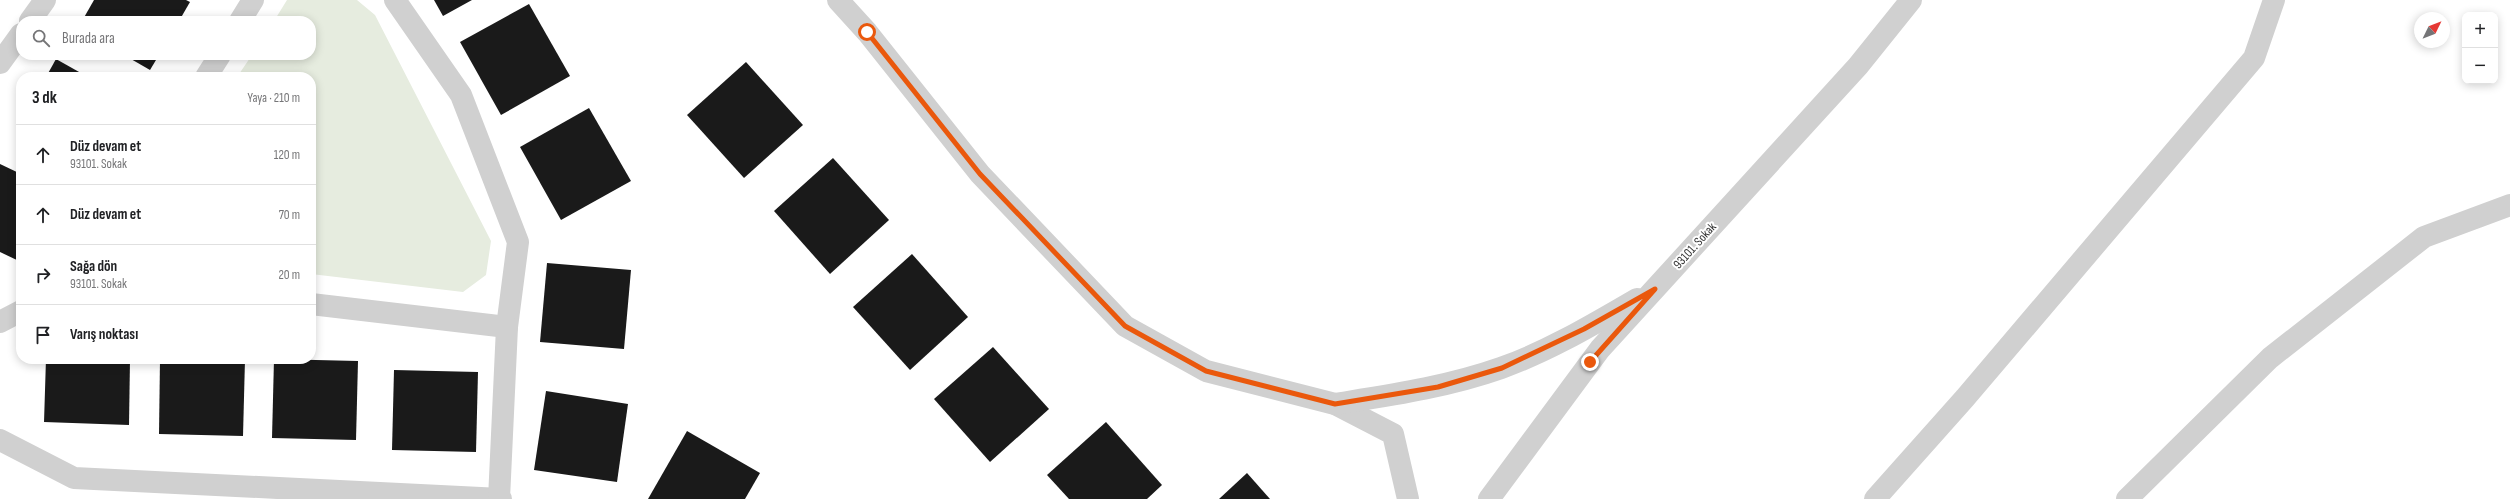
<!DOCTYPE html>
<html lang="tr">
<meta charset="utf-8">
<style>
body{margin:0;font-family:"Sofia Sans Condensed",sans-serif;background:#f2f2f2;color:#202124}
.controls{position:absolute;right:12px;top:12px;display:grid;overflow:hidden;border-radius:8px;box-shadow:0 2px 10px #0003}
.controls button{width:36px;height:36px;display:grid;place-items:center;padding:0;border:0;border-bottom:1px solid #e0e0e0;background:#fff;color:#202124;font:20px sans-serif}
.compass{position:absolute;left:2414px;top:12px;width:36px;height:36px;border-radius:50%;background:#fff;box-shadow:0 2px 10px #0003;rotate:47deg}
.stop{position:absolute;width:12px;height:12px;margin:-9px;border:3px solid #ea580c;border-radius:50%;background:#fff}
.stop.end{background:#ea580c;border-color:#fff;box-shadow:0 1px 4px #0008}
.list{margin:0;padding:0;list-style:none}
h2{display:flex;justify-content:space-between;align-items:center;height:52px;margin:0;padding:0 16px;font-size:17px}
h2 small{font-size:13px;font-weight:400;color:#757577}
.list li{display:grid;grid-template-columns:26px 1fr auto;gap:12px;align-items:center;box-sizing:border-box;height:60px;padding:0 16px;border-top:1px solid #e0e0e0}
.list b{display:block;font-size:15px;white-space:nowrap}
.list p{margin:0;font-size:13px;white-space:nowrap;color:#757577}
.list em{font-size:13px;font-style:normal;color:#757577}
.icon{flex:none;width:22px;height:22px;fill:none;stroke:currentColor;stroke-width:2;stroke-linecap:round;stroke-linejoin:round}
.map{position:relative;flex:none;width:2510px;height:499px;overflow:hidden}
.search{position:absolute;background:#fff;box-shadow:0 2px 10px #0003;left:16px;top:16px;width:300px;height:44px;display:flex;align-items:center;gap:10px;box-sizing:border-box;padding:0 14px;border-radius:16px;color:#757577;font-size:15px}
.panel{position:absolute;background:#fff;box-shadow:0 2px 10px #0003;left:16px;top:72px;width:300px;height:292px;border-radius:16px}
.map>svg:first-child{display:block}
.green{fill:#e6ecdf}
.building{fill:#1a1a1a}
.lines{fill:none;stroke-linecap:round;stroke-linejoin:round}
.minor{stroke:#d0d0d0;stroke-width:22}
.route{stroke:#ea580c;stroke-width:5}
.labels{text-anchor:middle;stroke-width:4;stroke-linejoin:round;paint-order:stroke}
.street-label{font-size:13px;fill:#333;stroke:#fff}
</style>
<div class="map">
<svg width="2510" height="499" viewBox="0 0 2510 499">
<rect width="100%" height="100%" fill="#fff"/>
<!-- green -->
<path class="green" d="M287,0H357L375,15L491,241L486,275L463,292L311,274V77H237L252,55H311V21H274Z"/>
<!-- building -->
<g class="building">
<path d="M94,0H186L190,2L179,21H82Z"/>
<path d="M434,0H472L443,16Z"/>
<path d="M529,4L570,76L501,115L460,42Z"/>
<path d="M124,55H159L150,70Z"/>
<path d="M56,59L88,77H46Z"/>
<path d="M746,62L803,125L744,178L687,115Z"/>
<path d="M589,108L631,181L561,220L520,147Z"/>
<path d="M833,158L889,220L830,274L774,211Z"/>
<path d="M0,164L21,174V262L0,252Z"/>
<path d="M912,254L968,317L910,370L853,307Z"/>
<path d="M547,263L631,270L624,349L540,342Z"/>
<path d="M993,347L1049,409L990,462L934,399Z"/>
<path d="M46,359H130L129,425L44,422Z"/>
<path d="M160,359H245L243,436L159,434Z"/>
<path d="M274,359L358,361L356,440L272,438Z"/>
<path d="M394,370L478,372L476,452L392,450Z"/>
<path d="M546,391L628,404L617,482L534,470Z"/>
<path d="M1106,422L1162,485L1147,499H1069L1047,475Z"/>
<path d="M687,431L760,473L745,499H648Z"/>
<path d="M1247,473L1270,499H1219Z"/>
</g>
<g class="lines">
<!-- minor -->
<g class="minor">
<path d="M838,0L867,32L980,174L1125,326L1206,371L1335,404L1393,434L1408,499"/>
<path d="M30,21L45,0"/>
<path d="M240,21L253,0"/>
<path d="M0,63L21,34"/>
<path d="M206,77L220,55"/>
<path d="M311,304L507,327L518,242L461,95L395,0"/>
<path d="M0,322L21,311"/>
<path d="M1335,404C1391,395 1447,387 1501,368C1549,351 1594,324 1637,299"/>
<path d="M0,440L74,478L501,499"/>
<path d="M499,499L507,327"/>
<path d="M1489,499L1600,349L1858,66L1911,0"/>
<path d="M1875,499L1965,398L2254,58L2274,0"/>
<path d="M2127,499L2270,358L2424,237L2510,205"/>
</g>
</g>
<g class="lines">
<!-- route -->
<path class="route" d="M867,32L980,174L1125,326L1206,371L1335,404L1438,387L1502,368L1584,329L1655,289L1590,362"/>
</g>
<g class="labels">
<!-- street labels -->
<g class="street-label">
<text transform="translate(1694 245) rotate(-48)" y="5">93101. Sokak</text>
</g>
</g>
</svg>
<div class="controls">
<button>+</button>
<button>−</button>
</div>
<svg class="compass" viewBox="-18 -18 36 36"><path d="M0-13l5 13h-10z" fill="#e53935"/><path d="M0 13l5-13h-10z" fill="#757577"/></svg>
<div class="stop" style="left:867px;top:32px"></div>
<div class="stop end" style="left:1590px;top:362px"></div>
<div class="search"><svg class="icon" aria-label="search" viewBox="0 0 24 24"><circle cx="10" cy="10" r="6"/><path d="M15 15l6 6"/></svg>Burada ara</div>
<section class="panel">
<h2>3 dk<small>Yaya · 210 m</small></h2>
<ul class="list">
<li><svg class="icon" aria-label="ahead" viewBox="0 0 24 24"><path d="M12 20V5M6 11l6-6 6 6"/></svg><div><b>Düz devam et</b><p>93101. Sokak</p></div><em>120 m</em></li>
<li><svg class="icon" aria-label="ahead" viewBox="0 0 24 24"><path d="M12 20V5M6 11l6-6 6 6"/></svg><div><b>Düz devam et</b></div><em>70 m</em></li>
<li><svg class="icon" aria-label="right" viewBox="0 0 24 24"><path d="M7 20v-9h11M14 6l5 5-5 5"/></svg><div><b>Sağa dön</b><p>93101. Sokak</p></div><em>20 m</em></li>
<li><svg class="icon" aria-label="arrive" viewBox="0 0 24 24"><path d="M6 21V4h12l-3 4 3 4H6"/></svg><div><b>Varış noktası</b></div></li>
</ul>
</section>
</div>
